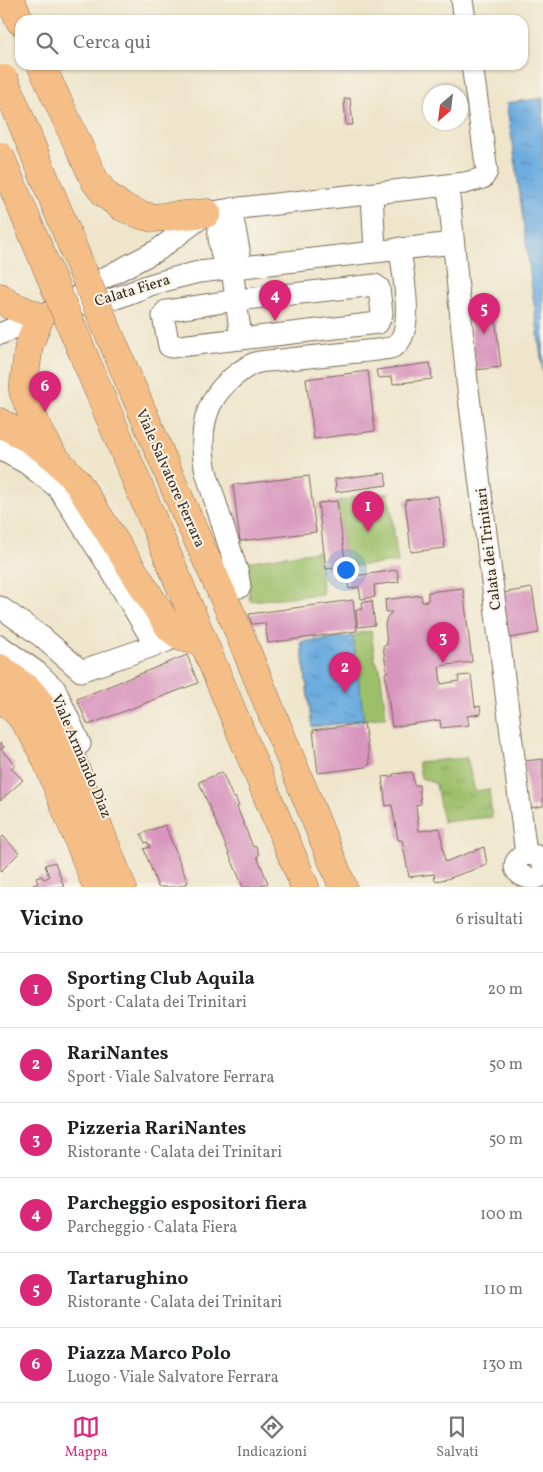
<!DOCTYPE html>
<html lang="it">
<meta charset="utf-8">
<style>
body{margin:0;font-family:Vollkorn,serif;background:#f2f2f2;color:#202124}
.compass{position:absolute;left:423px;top:85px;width:45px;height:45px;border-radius:50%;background:#fff;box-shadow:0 1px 4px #0004;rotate:208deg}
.you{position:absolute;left:345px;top:569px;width:18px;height:18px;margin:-12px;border:4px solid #fff;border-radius:50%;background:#1a73e8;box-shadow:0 0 0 8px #1a73e833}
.badge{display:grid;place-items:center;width:32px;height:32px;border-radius:50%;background:#db2777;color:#fff;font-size:16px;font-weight:700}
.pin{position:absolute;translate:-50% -41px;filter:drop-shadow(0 1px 2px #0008)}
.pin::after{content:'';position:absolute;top:26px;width:18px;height:15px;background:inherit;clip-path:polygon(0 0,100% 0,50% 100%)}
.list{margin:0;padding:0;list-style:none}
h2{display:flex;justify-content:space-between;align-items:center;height:65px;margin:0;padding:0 20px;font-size:21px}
h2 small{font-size:16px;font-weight:400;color:#757577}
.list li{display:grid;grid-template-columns:32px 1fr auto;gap:15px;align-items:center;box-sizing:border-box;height:75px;padding:0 20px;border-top:1px solid #e0e0e0}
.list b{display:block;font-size:19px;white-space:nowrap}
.list p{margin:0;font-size:16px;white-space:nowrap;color:#757577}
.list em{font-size:16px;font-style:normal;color:#757577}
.icon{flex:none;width:28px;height:28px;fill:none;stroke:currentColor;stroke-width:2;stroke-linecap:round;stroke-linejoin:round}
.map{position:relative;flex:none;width:543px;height:887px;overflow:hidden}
.search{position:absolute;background:#fff;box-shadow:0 1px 4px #0004;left:15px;right:15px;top:15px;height:55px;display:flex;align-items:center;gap:12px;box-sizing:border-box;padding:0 18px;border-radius:15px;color:#757577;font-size:19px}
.sheet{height:515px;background:#fff}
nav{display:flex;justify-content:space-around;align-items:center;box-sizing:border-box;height:70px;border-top:1px solid #e0e0e0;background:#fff;font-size:14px;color:#757577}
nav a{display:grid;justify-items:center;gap:2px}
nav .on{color:#db2777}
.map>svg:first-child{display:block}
.grass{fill:url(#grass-tufts);stroke:#6c7444}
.garden{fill:#9cbf69;stroke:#6c7444}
.water{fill:url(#water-ripples);stroke:#546b7e}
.building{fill:#d895bd}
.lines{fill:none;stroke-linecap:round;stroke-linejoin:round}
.minor-casing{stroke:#7a6b5a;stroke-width:23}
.major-casing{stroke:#7a6b5a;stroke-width:29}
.highway-casing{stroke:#7a6b5a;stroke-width:29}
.minor{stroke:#fff;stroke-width:21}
.major{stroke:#f6be87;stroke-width:28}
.highway{stroke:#f6be87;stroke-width:28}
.highway-bridge-casing{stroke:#7a6b5a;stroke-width:29;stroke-linecap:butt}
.highway-bridge{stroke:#f6be87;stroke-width:28}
.labels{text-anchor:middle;stroke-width:4;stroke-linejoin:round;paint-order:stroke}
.street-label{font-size:15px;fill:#3b2a1e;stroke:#f7f3e8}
</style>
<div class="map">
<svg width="543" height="887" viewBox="0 0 543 887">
<defs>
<pattern id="grass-tufts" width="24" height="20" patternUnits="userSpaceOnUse" patternTransform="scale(1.25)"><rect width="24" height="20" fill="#9cbf69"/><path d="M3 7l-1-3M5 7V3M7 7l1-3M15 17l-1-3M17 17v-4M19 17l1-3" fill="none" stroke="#809b56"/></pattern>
<pattern id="water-ripples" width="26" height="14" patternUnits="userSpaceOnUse" patternTransform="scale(1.25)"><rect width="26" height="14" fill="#6cacdf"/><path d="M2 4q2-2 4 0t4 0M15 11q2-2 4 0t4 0" fill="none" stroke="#5a8cb4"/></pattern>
</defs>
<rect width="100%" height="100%" fill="#f7f3e8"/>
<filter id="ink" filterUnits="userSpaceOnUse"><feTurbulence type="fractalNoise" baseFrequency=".02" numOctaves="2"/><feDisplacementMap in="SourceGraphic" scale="10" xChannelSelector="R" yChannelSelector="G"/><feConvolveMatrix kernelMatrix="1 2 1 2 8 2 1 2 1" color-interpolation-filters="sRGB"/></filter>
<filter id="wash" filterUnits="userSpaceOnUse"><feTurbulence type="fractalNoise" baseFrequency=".0096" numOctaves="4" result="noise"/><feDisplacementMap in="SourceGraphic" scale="20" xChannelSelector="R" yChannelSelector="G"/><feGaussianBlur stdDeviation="1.12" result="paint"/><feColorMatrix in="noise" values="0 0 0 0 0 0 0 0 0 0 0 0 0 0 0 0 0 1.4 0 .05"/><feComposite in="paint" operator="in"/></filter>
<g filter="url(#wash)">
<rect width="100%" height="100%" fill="#eee5ca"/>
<!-- grass -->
<path class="grass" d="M467,758L475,791L489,789L492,817L443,822L436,784L421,778L418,762Z"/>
<!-- garden -->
<g class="garden">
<path d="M389,493L398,562L346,567L337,501L347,500L351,497Z"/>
<path d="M318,551L323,594L250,601L245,562Z"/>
<path d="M371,631L375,660L380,669L386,717L312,727L301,642L353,636L360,633Z"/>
</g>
<!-- water -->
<g class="water">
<path d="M543,98V373L516,166L506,103Z"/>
<path d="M353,636L364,721L312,727L301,642Z"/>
</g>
<g id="blocks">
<!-- building -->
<g class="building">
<path d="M350,98L353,125H346L344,99Z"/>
<path d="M493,299L501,367L476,370L468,302Z"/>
<path d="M430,363L432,379L393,384L392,377L378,378L376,370Z"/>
<path d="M368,371L375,431L314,439L306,379Z"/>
<path d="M385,473L387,485L336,492L335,479Z"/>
<path d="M309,476L316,532L240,541L233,485Z"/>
<path d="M438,496L445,548L411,552L405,500Z"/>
<path d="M337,501L346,567L326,569L318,503Z"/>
<path d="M397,570L399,582L374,585L375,597L361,599L359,587L349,589L347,577Z"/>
<path d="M463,588L472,662L439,666L441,684L459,681L458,676L471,675L475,707L480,706L481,714L467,716L469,725L441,728L440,720L392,727L385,673H387L383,646L387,645L385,624L387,617L392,612H386L385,600L421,595L422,602L428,601V592Z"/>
<path d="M532,588L539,633L509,638L502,593Z"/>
<path d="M353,600L357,631L268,643L265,623L252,624L250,619L249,614Z"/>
<path d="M372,601L375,625L358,627L356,610L363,609L362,602Z"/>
<path d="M187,655L198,683L88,725L77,699Z"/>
<path d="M364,723L370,764L366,767L318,773L313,730Z"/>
<path d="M0,743L4,747L1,749L15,765L11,768L23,780L0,801Z"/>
<path d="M543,759V806L530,808L524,761Z"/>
<path d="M222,772L233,798L235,797L239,806L237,807L253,847L256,846L259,855L257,856L268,883L258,887H243L199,782Z"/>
<path d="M412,772L414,785H419L421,804L416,805L419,831L440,828L445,862L484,847L487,865L447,879L435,881L434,874L409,877L402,840H398L392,805L386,806L382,777L393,776V774Z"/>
<path d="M165,825L188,883L176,887H158L144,849L150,847L148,842L145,843L141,834Z"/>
<path d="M3,836L19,853L0,872V840Z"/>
<path d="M55,862L64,887H29L38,883L36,878L42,876L44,879L49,877L45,865Z"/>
</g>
</g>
</g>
<g filter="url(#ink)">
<use href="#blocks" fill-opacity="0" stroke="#7a6b5a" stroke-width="1"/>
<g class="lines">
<!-- minor casing -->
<g class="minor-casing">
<g id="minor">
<path d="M462,0L465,20"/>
<path d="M448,185L467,381L526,854"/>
<path d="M372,194L375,251"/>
<path d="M231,209L239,250L237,268"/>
<path d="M221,211C216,231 219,249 226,269"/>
<path d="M232,268L241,339"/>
<path d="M375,285L379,288L382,314L378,323L171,347L169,346L163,316L166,311L236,300Z"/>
<path d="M82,304C106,304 127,294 150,285C166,280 182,276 199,272L453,243"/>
<path d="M70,305L87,287L158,250L207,213L231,209L465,183L483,178L487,171L472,65"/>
<path d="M0,334L48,313"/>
<path d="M0,449L26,463L58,488L109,567L155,645"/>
<path d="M240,587L238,574L206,472C199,436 202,403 232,378C238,373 247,366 255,363C264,360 278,361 289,359C318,356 348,353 377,350C381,349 389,349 393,347C417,334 402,272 400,248"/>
<path d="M0,607L42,637L81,671L167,641"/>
<path d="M0,646L37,672L55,689L80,744"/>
<path d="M543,862L538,856L526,854C499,866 529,887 543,874"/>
</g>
</g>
<!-- major casing -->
<g class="major-casing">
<g id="major">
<path d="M0,668L30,691L48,713L61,732L122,887"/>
<path d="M0,696L19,714L33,734L46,759L97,887"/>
</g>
</g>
<!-- highway casing -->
<g class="highway-casing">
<g id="highway">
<path d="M10,0L20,21"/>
<path d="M41,65L95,181L105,194L122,207L141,215L153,218L207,213"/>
<path d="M0,297L10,305L40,317L29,345L23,391L38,429L51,452"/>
<path d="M0,422L32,441L54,457L77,482L169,627L181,637L203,642"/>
<path d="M183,507L233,618L343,887"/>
<path d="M152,518L305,887"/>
</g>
</g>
<!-- minor -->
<use href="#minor" class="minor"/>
<!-- major -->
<use href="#major" class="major"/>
<!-- highway -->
<use href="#highway" class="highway"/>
<!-- highway-bridge casing -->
<g class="highway-bridge-casing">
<g id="highway-bridge">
<path d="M4,79L92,294L183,507"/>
<path d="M0,156L152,518"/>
</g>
</g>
<!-- highway-bridge -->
<use href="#highway-bridge" class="highway-bridge"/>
</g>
</g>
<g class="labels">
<!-- street labels -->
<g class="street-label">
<text transform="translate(132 290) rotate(-17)" y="5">Calata Fiera</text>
<text transform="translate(171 478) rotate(66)" y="5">Viale Salvatore Ferrara</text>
<text transform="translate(488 549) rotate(-97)" y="5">Calata dei Trinitari</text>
<text transform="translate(82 756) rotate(67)" y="5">Viale Armando Diaz</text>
</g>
</g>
</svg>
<svg class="compass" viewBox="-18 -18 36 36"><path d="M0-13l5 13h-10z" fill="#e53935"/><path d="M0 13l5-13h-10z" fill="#757577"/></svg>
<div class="you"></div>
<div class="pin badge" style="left:368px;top:532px">1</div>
<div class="pin badge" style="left:345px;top:693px">2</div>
<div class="pin badge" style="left:443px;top:663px">3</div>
<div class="pin badge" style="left:275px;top:321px">4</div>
<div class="pin badge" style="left:484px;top:334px">5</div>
<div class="pin badge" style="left:45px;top:412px">6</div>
<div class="search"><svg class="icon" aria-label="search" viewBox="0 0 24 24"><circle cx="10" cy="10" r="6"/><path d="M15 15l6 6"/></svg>Cerca qui</div>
</div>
<section class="sheet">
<h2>Vicino<small>6 risultati</small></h2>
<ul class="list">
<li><span class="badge">1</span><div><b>Sporting Club Aquila</b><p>Sport · Calata dei Trinitari</p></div><em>20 m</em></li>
<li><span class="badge">2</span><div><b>RariNantes</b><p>Sport · Viale Salvatore Ferrara</p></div><em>50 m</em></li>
<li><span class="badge">3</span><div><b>Pizzeria RariNantes</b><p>Ristorante · Calata dei Trinitari</p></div><em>50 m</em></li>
<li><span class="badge">4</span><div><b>Parcheggio espositori fiera</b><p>Parcheggio · Calata Fiera</p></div><em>100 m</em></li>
<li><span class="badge">5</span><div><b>Tartarughino</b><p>Ristorante · Calata dei Trinitari</p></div><em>110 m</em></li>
<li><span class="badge">6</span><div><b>Piazza Marco Polo</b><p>Luogo · Viale Salvatore Ferrara</p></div><em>130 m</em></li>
</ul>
</section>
<nav>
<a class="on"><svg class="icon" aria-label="map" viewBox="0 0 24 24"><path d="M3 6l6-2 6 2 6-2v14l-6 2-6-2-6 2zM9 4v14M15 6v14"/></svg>Mappa</a>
<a><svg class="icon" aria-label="directions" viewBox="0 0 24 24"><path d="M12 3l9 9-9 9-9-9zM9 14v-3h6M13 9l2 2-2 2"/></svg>Indicazioni</a>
<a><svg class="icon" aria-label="saved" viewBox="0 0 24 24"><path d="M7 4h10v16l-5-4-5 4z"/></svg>Salvati</a>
</nav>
